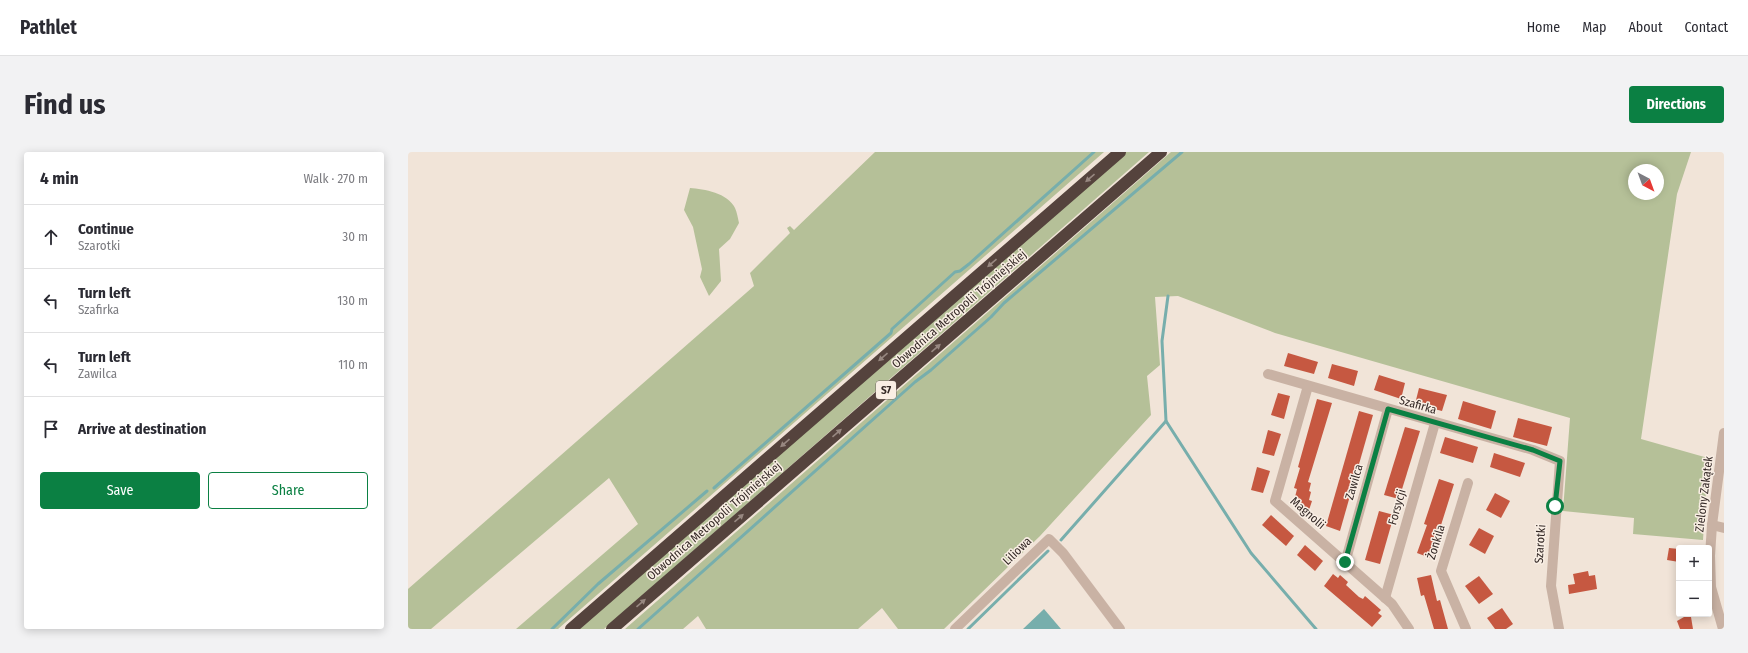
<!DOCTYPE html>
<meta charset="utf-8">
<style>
body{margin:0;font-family:"Fira Sans Condensed",sans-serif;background:#f2f2f3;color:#2b2b33}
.controls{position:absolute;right:12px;bottom:12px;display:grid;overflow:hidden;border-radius:4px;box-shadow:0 2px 10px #0003}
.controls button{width:36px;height:36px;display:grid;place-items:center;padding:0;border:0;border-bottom:1px solid #e1e1e2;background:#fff;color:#2b2b33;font:20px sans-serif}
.compass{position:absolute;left:1220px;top:12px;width:36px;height:36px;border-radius:50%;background:#fff;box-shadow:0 2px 10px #0003;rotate:139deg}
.stop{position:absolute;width:12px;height:12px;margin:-9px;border:3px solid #0b8043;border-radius:50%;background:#fff}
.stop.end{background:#0b8043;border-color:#fff;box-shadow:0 1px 4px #0008}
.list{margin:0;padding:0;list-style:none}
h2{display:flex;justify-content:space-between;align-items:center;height:52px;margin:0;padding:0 16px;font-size:17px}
h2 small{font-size:13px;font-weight:400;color:#7c7c81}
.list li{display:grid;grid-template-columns:26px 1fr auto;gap:12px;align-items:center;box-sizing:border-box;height:64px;padding:0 16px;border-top:1px solid #e1e1e2}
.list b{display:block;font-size:15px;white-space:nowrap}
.list p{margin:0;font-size:13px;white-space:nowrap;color:#7c7c81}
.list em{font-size:13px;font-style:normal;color:#7c7c81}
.actions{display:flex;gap:8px;padding:12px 16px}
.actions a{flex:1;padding:9px 0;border:1px solid #0b8043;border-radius:4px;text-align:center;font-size:14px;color:#0b8043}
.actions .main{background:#0b8043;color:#fff}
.icon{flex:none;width:22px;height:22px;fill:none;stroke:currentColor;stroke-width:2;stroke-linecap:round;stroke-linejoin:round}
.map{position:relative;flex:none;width:1316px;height:477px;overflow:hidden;border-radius:4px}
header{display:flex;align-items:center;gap:24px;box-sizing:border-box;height:56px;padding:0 20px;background:#fff;border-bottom:1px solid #e1e1e2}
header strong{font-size:19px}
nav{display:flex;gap:22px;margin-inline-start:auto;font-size:14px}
.intro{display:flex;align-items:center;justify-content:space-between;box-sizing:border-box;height:96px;padding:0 24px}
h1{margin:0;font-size:28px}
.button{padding:10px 18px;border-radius:4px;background:#0b8043;color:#fff;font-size:14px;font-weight:700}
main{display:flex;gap:24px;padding:0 24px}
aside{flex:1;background:#fff;border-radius:4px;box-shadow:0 2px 10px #0003}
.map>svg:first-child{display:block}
.green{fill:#b5c098;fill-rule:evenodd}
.water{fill:#77aeac}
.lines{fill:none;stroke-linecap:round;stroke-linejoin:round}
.stream{stroke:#77aeac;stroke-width:3}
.building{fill:#c65841}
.minor{stroke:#c9b2a4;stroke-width:10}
.motorway{stroke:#55433d;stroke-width:12}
.oneway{fill:#978780}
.route{stroke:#0b8043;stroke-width:5}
.labels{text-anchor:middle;stroke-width:3;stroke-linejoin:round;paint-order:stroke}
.shield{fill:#f9eee4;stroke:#6f645f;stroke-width:1}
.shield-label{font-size:11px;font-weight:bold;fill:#342926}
.street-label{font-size:12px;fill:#342926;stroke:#f9eee4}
</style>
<header>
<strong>Pathlet</strong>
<nav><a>Home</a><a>Map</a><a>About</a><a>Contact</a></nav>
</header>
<div class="intro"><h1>Find us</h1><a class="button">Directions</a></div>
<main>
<aside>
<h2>4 min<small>Walk · 270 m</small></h2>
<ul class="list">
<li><svg class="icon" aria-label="ahead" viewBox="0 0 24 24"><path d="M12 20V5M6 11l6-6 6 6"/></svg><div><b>Continue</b><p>Szarotki</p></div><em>30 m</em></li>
<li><svg class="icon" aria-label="left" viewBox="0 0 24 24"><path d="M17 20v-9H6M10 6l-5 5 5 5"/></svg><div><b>Turn left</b><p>Szafirka</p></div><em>130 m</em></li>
<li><svg class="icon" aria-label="left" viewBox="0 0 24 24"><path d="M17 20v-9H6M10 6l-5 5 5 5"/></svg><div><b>Turn left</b><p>Zawilca</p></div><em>110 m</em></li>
<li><svg class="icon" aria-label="arrive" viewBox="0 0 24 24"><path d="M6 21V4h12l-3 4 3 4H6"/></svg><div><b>Arrive at destination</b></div></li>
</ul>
<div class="actions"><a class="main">Save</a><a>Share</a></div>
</aside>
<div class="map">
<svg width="1316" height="477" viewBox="0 0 1316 477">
<rect width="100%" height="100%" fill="#f1e4d8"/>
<!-- green -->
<g class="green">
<path d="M467,0H696L150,477H108L230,372L201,326L23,477H0V437L346,134L342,121L382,81L379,76L382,74L386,78Z"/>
<path d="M717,0H741L196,477H171Z"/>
<path d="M763,0H1283L1269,42L1233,287L1300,306L1295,388L1225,382L1226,366L1155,359L1162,266L867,181L770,144L747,145L752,213L739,224L743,263L632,384L536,477H490L474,456L450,477H298L290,464L275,477H217ZM1226,18H1250V42H1226Z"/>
<path d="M282,36C296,37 320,41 327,56C329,60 330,67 331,71L322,87L311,97L313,129L301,144L292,125L294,117L285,75L276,58Z"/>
</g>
<!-- water -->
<path class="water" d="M636,457L653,477H615Z"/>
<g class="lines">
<!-- stream -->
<g class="stream">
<path d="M758,269L843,401L908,477"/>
<path d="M306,336L483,181L484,177L547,120L552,119L561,112L686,0"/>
<path d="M653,388L758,269L754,189L760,144"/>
<path d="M144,477L190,432L299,339"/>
<path d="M230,477L507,230L523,218L583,165L596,151L774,0"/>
<path d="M560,477L640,399"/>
</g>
</g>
<!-- building -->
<g class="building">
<path d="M880,201L910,210L906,222L876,214Z"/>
<path d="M924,212L950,219L946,234L920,226Z"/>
<path d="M971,223L997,231L993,247L966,238Z"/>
<path d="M1011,236L1039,243L1034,259L1007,252Z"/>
<path d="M870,241L882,244L876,267L863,263Z"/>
<path d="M909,247L924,251L900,330L903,331L901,339L903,340L901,348L904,349L901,358L887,354L889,345H887L889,337L886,336L892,316L890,315Z"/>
<path d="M1055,249L1088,259L1083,277L1050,267Z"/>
<path d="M951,259L965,263L932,379L918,374Z"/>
<path d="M1110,266L1144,275L1139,294L1105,285Z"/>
<path d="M997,275L1012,279L991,347L976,343Z"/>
<path d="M860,278L873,282L866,304L854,301Z"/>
<path d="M1037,285L1070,295L1065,311L1032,301Z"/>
<path d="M1086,301L1117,311L1112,325L1082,315Z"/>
<path d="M849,315L862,319L855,341L843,338Z"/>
<path d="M1031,327L1046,332L1028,389L1031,390L1025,407L1009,401L1019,373L1016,372Z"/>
<path d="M1087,341L1102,349L1093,366L1078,358Z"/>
<path d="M971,359L986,363L972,412L957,408Z"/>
<path d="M863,363L886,384L878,394L854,373Z"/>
<path d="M1071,376L1086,384L1077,402L1061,393Z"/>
<path d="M897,393L915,409L907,419L889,403Z"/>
<path d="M1261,396L1271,397V410L1259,408Z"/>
<path d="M1180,419L1181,424L1187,423L1189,437L1161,442L1160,433L1167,432L1165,422Z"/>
<path d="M925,422L930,426L932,423L940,430L938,433L951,445L955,447L957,444L973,458L970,461L974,464L964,475L916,434Z"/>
<path d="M1023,423L1029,449L1032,448L1040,477H1026L1016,443L1013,444L1009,426Z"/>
<path d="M1071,424L1085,442L1071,452L1057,434Z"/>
<path d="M1094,456L1105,472L1098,477H1087L1079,466Z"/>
<path d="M1276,465H1283L1285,477H1272L1269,469Z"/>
</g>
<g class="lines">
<!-- minor -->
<g class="minor">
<path d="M860,222L1125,298L1152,309L1143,434L1151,477"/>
<path d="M900,234L867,349L984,452L1001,477"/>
<path d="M1304,373L1316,376"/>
<path d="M937,411L980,257"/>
<path d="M977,446L1027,271"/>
<path d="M547,477L641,387L655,401L712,477"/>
<path d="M1058,477L1033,419L1060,331"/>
<path d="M1315,477L1303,435L1302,404L1304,373L1316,281"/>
</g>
<!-- motorway -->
<g class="motorway">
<path d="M163,477L712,0"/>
<path d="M204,477L753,0"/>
</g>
</g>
<!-- one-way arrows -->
<defs><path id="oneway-solid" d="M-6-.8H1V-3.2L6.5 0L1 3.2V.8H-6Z"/></defs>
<g class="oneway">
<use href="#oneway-solid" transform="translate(682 26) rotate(139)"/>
<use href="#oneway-solid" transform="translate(584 111) rotate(139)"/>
<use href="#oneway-solid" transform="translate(528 196) rotate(-41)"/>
<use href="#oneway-solid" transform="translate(475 205) rotate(139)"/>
<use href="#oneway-solid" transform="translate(429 281) rotate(-41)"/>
<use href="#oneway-solid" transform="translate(377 291) rotate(139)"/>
<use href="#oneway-solid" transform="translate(331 366) rotate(-41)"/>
<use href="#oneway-solid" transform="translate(233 451) rotate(-41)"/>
</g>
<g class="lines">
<!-- route -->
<path class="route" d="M937,410L980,257L1125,298L1152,309L1147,354"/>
</g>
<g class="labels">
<!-- shield labels -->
<rect class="shield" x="468" y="229" width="20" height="18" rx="3"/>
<g class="shield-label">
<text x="478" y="242">S7</text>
</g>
<!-- street labels -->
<g class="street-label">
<text transform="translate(551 157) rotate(-41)" y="4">Obwodnica Metropolii Trójmiejskiej</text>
<text transform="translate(1010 253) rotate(16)" y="4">Szafirka</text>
<text transform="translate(946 330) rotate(-74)" y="4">Zawilca</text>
<text transform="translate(1296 342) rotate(-83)" y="4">Zielony Zakątek</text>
<text transform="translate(989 355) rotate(-74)" y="4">Forsycji</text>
<text transform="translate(900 361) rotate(41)" y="4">Magnolii</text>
<text transform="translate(306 369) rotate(-41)" y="4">Obwodnica Metropolii Trójmiejskiej</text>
<text transform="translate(1028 390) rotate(-73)" y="4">Żonkila</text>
<text transform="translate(1132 392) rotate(-86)" y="4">Szarotki</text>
<text transform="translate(609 399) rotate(-44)" y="4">Liliowa</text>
</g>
</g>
</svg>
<div class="controls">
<button>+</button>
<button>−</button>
</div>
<svg class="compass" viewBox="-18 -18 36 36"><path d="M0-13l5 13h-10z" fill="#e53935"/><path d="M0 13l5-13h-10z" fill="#7c7c81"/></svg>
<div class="stop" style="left:1147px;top:354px"></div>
<div class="stop end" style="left:937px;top:410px"></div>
</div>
</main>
